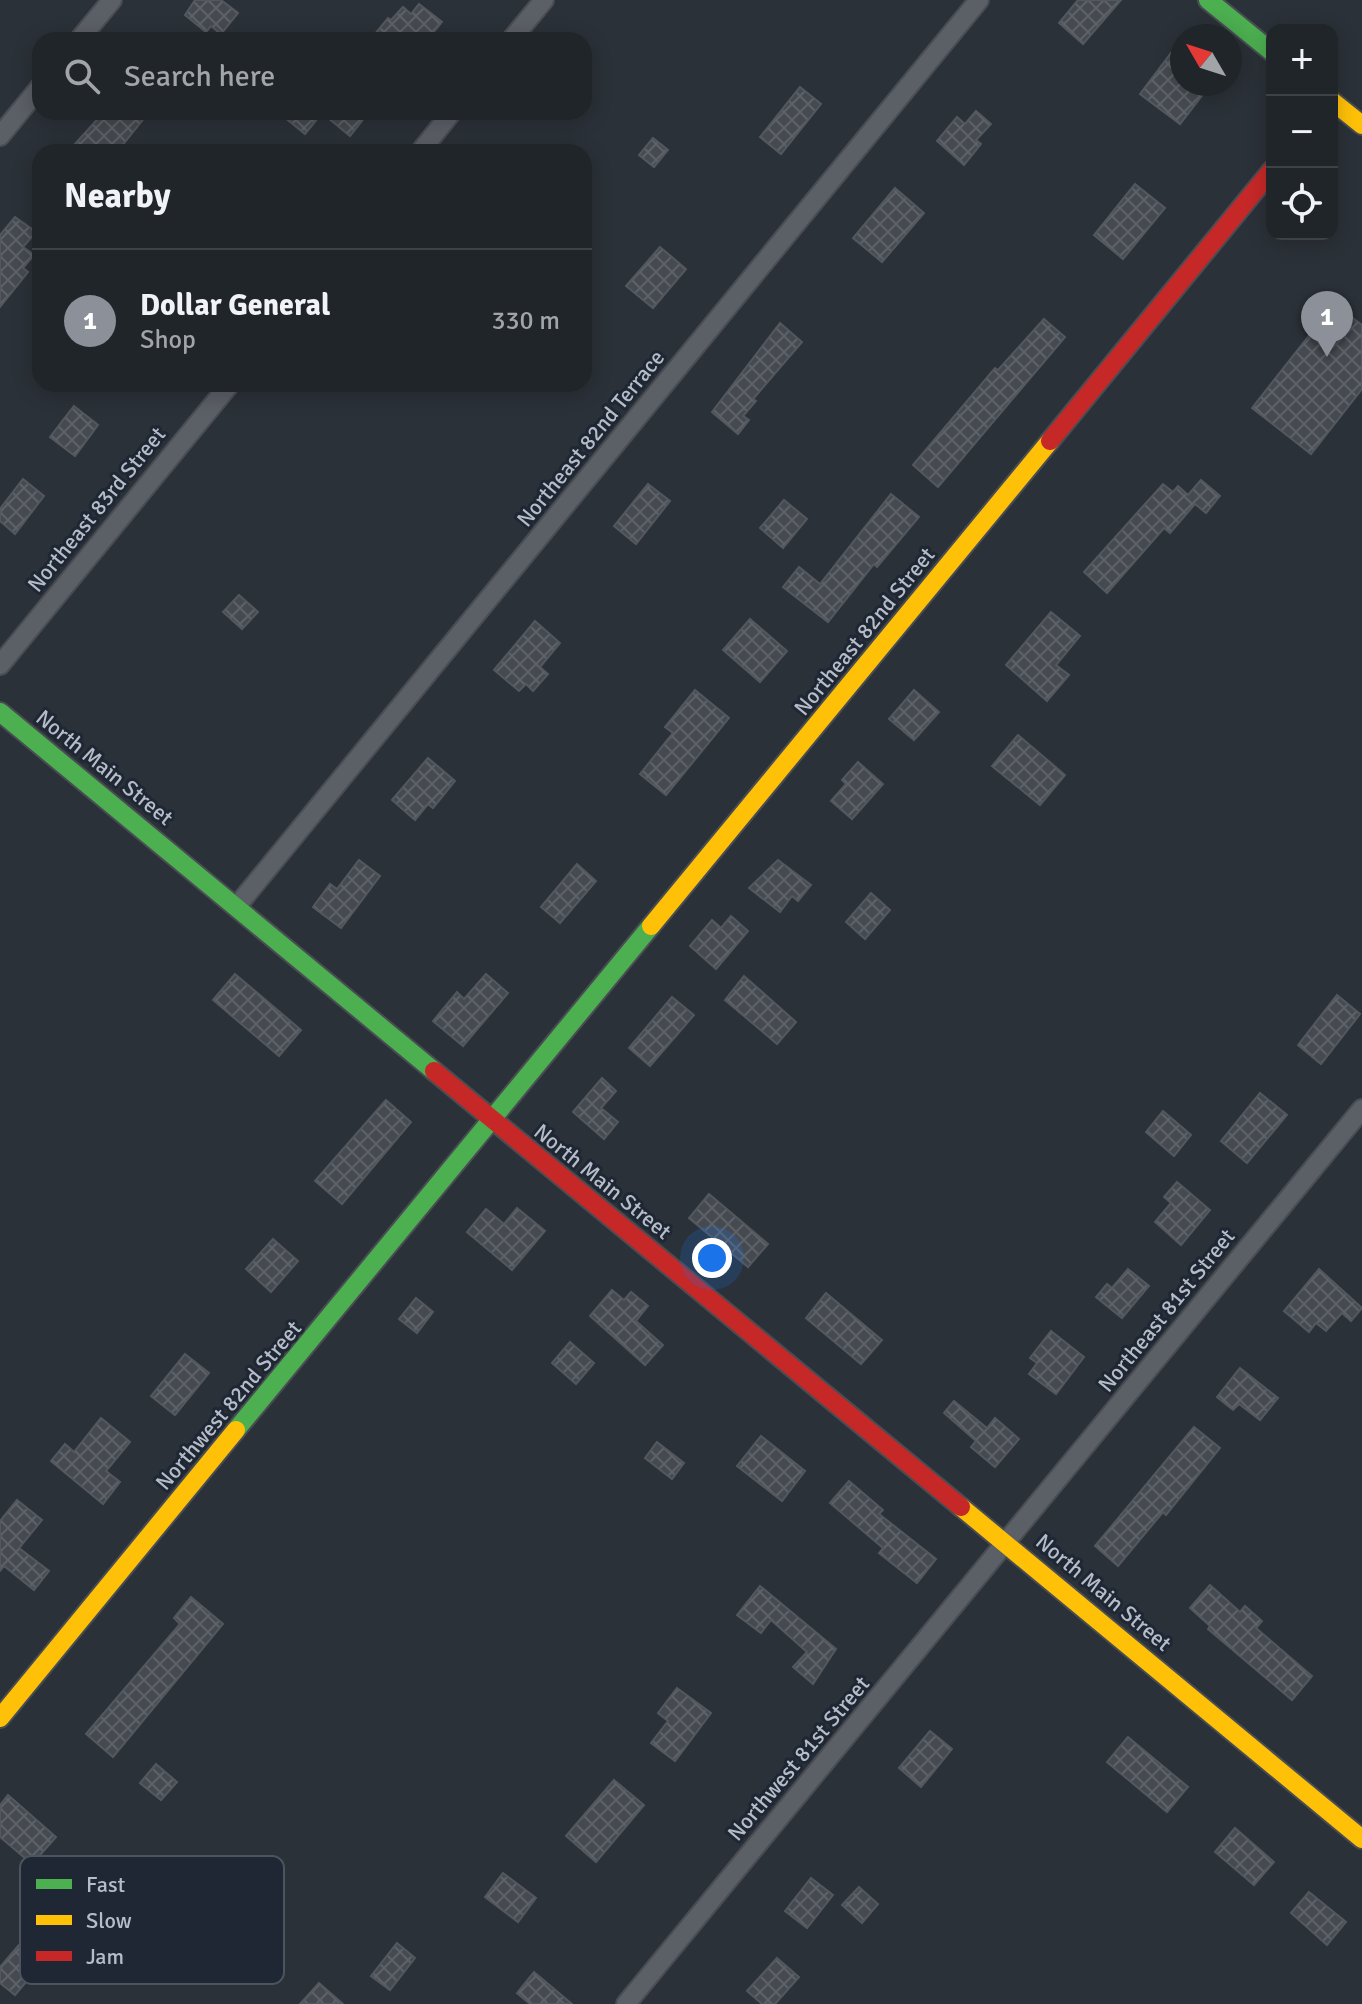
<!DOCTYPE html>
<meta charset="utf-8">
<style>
body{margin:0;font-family:Signika,sans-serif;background:#282d32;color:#f1f3f6}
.controls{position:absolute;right:24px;top:24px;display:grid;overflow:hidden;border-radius:16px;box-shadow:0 4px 20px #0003}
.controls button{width:72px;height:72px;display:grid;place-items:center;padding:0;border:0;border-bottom:2px solid #3d4247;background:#20252a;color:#f1f3f6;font:40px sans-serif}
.compass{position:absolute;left:1170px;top:24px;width:72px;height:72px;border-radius:50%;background:#20252a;box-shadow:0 4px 20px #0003;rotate:309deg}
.you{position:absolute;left:712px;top:1258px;width:28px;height:28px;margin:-20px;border:6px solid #fff;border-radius:50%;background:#1a73e8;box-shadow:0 0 0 12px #1a73e833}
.badge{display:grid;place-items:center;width:52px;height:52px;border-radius:50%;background:#8c9099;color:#fff;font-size:26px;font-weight:700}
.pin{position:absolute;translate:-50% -66px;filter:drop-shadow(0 2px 4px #0008)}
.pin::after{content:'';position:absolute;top:42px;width:28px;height:24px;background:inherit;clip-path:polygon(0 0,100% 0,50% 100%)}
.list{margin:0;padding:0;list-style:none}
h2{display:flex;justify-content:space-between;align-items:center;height:104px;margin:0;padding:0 32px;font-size:34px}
h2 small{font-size:26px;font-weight:400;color:#a2a5a8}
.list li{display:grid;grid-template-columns:52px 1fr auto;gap:24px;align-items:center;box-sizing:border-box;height:144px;padding:0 32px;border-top:2px solid #3d4247}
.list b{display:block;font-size:30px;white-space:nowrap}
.list p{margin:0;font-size:26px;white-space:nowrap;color:#a2a5a8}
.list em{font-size:26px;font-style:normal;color:#a2a5a8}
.icon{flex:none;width:44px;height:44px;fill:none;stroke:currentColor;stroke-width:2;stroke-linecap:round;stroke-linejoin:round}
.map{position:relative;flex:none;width:1362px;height:2004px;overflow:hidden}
.search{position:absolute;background:#20252a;box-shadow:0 4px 20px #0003;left:32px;top:32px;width:560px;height:88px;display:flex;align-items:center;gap:20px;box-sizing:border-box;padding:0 28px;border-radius:24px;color:#a2a5a8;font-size:30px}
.panel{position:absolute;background:#20252a;box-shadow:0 4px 20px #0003;left:32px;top:144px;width:560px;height:248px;border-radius:24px}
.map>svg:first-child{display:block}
.building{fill:url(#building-cross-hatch);stroke:#53585f;stroke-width:2}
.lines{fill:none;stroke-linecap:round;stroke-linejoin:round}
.street-casing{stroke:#494d53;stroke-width:22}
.fast-casing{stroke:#494d53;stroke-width:22}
.slow-casing{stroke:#494d53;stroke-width:22}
.jam-casing{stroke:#494d53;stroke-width:22}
.street{stroke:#5b5f66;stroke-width:18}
.fast{stroke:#4caf50;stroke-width:18}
.slow{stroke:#ffc107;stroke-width:18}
.jam{stroke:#c62828;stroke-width:18}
.labels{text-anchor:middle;stroke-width:6;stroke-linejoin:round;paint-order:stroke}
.street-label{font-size:22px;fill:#b5bdc9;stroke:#1e2733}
.key{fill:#1e2733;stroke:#4b5460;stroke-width:2}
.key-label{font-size:22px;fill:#b5bdc9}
</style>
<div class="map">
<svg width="1362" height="2004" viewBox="0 0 1362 2004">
<defs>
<pattern id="building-cross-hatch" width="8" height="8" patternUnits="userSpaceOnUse" patternTransform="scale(2)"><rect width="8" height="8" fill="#454a50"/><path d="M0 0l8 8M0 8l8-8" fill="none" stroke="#5e6268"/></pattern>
</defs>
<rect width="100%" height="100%" fill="#2b3138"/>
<!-- building -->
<g class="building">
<path d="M195,0H221L238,13L221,34L211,26L206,32L185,15Z"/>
<path d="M1078,0H1121L1083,44L1059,23Z"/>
<path d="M419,4L442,22L427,40H370L388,18L391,20L403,7L411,14Z"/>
<path d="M1171,53L1182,62V84H1211L1180,124L1140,94Z"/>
<path d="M800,87L821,104L781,154L760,137Z"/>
<path d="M976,111L991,124L976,140L981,144L964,165L937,141L957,117L965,124Z"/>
<path d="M104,112H149L117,152H84L75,144Z"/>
<path d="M278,112H369L350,136L322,113L305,134Z"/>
<path d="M653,138L668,150L654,167L639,155Z"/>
<path d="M1135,184L1165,208L1123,259L1094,235Z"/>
<path d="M895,188L924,213L882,262L853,238Z"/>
<path d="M15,217L36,232L23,247L34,255L23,268L28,272L0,307V235Z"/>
<path d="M660,247L686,269L653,308L626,286Z"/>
<path d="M1334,304L1362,325V389L1311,454L1252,408Z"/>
<path d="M1044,319L1065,337L938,487L913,465L995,368L998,370Z"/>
<path d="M780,323L802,342L753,399L756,401L743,416L749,420L738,434L712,412Z"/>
<path d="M74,406L98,425L75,456L50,437Z"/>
<path d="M23,479L44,496L15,534L0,521V509Z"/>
<path d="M1201,480L1220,496L1206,513L1195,504L1170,533L1164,528L1107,593L1084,572L1163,484L1173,492L1178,486L1188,495Z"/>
<path d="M648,484L670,501L636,544L614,526Z"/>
<path d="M891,494L919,517L877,567L874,564L828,622L783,587L799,567L820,584Z"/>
<path d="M784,500L807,519L783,548L760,528Z"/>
<path d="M239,595L258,612L242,629L223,612Z"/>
<path d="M1051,612L1080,636L1056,665L1069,675L1047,701L1006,665Z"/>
<path d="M750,619L787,651L760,682L723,650Z"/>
<path d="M535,621L560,643L540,667L548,674L533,691L526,684L519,691L494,670Z"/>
<path d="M695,690L729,718L666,795L640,774L673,733L665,727Z"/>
<path d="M914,690L939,712L914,740L889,719Z"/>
<path d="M1018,735L1065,775L1040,805L992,766Z"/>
<path d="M428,758L455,781L433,808L428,804L415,820L392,800Z"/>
<path d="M858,762L883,784L852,819L831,801L846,784L842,780Z"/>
<path d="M359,860L380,876L341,928L313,907L330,884L337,889Z"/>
<path d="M778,860L811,885L798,901L792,896L780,912L749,888Z"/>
<path d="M577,864L596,881L560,923L541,907Z"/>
<path d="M871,893L890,910L865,939L846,922Z"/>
<path d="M731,916L748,931L716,969L690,946L712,920L721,928Z"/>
<path d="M235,974L301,1030L279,1056L213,1000Z"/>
<path d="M486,974L508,993L463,1046L433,1021L457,992L464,999Z"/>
<path d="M744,976L796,1022L777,1044L725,1000Z"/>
<path d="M1337,995L1360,1014L1321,1064L1298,1045Z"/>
<path d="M672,997L694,1015L650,1066L629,1048Z"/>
<path d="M602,1078L616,1091L601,1108L618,1122L604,1139L573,1112Z"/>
<path d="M1260,1093L1287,1115L1247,1163L1221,1141Z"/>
<path d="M386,1100L411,1122L342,1204L315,1181Z"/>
<path d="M1163,1111L1191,1135L1174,1156L1146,1132Z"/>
<path d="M1177,1182L1210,1210L1181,1245L1155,1222L1171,1203L1164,1197Z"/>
<path d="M709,1194L768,1244L748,1267L689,1218Z"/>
<path d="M517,1208L545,1231L512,1270L467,1232L486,1209L504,1224Z"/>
<path d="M273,1239L298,1261L271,1292L246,1269Z"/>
<path d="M1128,1269L1149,1286L1122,1318L1096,1297L1107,1284L1112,1288Z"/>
<path d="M1319,1269L1362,1308L1351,1321L1342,1313L1326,1331L1316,1323L1309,1332L1284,1311Z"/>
<path d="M612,1290L624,1300L631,1292L648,1306L636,1321L663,1345L645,1365L590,1316Z"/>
<path d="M826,1293L882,1340L861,1364L806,1318Z"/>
<path d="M416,1298L433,1312L417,1333L399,1319Z"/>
<path d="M1051,1331L1084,1357L1056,1394L1029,1374L1037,1363L1030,1358Z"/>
<path d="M570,1342L594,1363L576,1384L552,1363Z"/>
<path d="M185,1354L209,1373L175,1415L151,1396Z"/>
<path d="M1240,1368L1278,1398L1260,1420L1239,1404L1233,1410L1217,1397Z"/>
<path d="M954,1401L987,1428L995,1418L1019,1439L995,1467L971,1447L976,1441L944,1413Z"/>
<path d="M101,1418L130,1442L106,1471L120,1482L103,1504L51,1461L65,1444L74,1452Z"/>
<path d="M1194,1427L1220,1448L1166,1515L1163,1512L1118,1566L1095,1546Z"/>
<path d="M761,1436L805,1471L782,1501L737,1466Z"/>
<path d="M657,1442L684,1463L672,1479L645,1458Z"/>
<path d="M849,1481L883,1510L879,1514L936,1559L917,1583L879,1553L883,1548L830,1503Z"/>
<path d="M17,1500L42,1520L19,1548L49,1571L34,1590L4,1566L0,1571V1521Z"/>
<path d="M1210,1585L1240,1612L1245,1606L1262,1621L1256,1628L1312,1676L1292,1700L1208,1629L1210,1626L1190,1608Z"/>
<path d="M760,1586L836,1649L813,1684L793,1667L807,1652L771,1620L761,1633L737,1615Z"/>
<path d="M191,1597L223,1624L113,1757L86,1734L180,1624L174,1618Z"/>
<path d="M677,1688L711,1713L675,1761L651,1743L668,1721L658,1713Z"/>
<path d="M930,1731L952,1749L921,1787L899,1768Z"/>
<path d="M1128,1737L1188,1787L1167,1812L1107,1762Z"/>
<path d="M156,1764L177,1782L161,1800L140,1783Z"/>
<path d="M614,1780L644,1805L596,1862L566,1836Z"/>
<path d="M8,1795L56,1837L32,1864L0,1837V1805Z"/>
<path d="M1235,1828L1274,1862L1254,1885L1215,1852Z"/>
<path d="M503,1873L536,1898L518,1922L485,1897Z"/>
<path d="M811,1878L833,1895L807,1928L785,1911Z"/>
<path d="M859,1887L878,1904L862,1923L842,1905Z"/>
<path d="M1309,1892L1346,1922L1327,1945L1291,1913Z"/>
<path d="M25,1938L47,1957L15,1995L0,1983V1967Z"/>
<path d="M397,1943L415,1958L390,1990L371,1976Z"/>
<path d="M777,1958L799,1977L775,2004H762L747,1991Z"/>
<path d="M534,1972L572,2004H530L517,1993Z"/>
<path d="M319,1983L343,2004H300Z"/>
</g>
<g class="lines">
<!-- street casing -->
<g class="street-casing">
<g id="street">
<path d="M79,40L112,0"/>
<path d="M511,40L544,0"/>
<path d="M0,136L40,87"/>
<path d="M420,152L452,112"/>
<path d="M0,665L230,384"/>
<path d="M237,906L979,0"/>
<path d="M626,2004L1362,1109"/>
</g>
</g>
<!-- fast casing -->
<g class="fast-casing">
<g id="fast">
<path d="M1208,0L1272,52"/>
<path d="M0,712L434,1071"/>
<path d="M236,1430L651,926"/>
</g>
</g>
<!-- slow casing -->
<g class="slow-casing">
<g id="slow">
<path d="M1332,101L1362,125"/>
<path d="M651,926L1050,441"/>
<path d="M961,1507L1362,1839"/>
<path d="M0,1718L236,1430"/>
</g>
</g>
<!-- jam casing -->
<g class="jam-casing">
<g id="jam">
<path d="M1050,441L1272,170"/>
<path d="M434,1071L961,1507"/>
</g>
</g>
<!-- street -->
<use href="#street" class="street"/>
<!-- fast -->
<use href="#fast" class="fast"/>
<!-- slow -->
<use href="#slow" class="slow"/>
<!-- jam -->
<use href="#jam" class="jam"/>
</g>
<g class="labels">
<!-- street labels -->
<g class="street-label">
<text transform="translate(590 438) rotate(-51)" y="8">Northeast 82nd Terrace</text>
<text transform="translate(96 509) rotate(-51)" y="8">Northeast 83rd Street</text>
<text transform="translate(864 631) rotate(-51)" y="8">Northeast 82nd Street</text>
<text transform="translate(105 767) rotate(39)" y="8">North Main Street</text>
<text transform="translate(603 1181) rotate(39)" y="8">North Main Street</text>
<text transform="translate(1166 1310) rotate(-51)" y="8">Northeast 81st Street</text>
<text transform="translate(228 1405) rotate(-50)" y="8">Northwest 82nd Street</text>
<text transform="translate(1104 1592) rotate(40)" y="8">North Main Street</text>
<text transform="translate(798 1758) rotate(-50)" y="8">Northwest 81st Street</text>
</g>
</g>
<!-- legend -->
<rect x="20" y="1856" width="264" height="128" rx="12" class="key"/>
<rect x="36" y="1879" width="36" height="10" fill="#4caf50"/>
<rect x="36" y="1915" width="36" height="10" fill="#ffc107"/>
<rect x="36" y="1951" width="36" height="10" fill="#c62828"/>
<g class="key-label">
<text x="86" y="1892">Fast</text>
<text x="86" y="1928">Slow</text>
<text x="86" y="1964">Jam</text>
</g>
</svg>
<div class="controls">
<button>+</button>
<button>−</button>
<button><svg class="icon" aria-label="locate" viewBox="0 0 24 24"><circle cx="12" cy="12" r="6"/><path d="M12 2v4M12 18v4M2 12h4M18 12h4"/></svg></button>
</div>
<svg class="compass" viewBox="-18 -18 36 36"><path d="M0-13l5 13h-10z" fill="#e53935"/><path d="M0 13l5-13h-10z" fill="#a2a5a8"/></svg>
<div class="you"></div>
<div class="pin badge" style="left:1327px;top:357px">1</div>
<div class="search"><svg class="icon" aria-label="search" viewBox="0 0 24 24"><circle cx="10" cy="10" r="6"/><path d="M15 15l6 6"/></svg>Search here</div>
<section class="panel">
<h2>Nearby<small></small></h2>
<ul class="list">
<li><span class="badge">1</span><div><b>Dollar General</b><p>Shop</p></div><em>330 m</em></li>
</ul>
</section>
</div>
